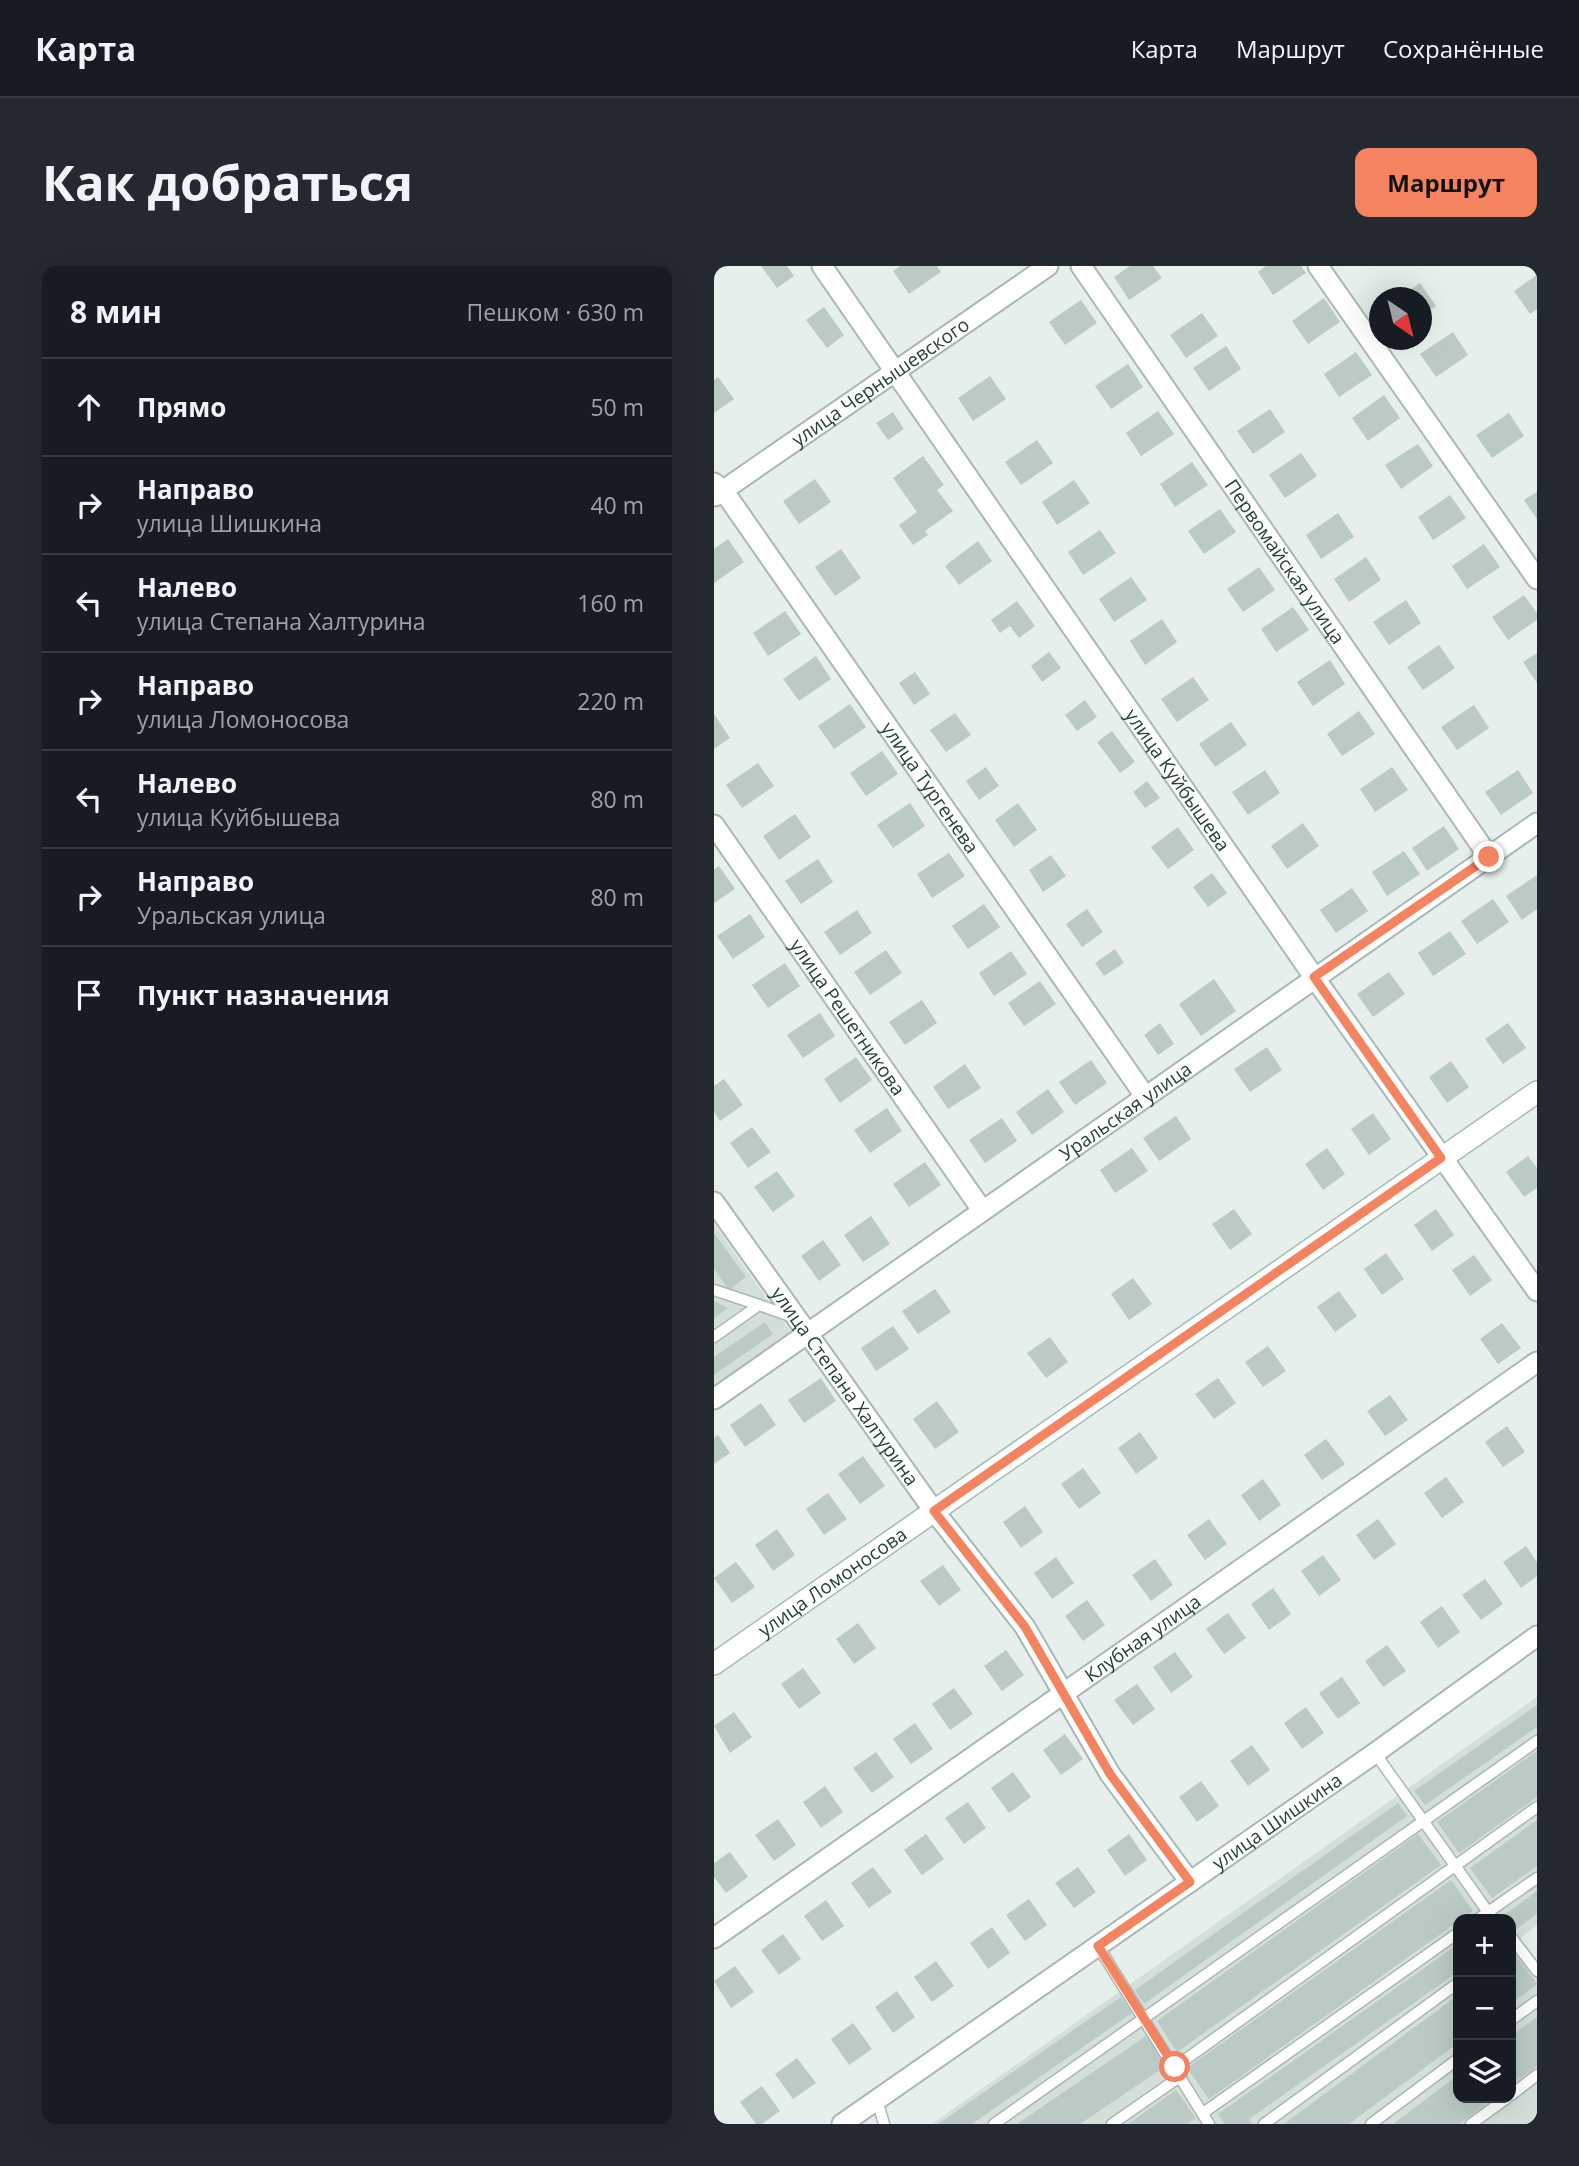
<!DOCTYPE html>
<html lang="ru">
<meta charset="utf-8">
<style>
body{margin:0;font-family:"Open Sans",sans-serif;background:#242831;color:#f1f3f6}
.controls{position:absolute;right:21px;bottom:21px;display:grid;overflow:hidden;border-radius:14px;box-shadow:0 7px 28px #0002}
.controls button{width:63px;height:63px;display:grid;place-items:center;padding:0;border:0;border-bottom:2px solid #363941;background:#171b24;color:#f1f3f6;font:35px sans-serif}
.compass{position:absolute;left:655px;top:21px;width:63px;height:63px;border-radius:50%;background:#171b24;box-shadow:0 7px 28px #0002;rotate:145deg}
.stop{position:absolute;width:21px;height:21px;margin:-16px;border:5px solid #f4845f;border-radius:50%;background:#fff}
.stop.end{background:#f4845f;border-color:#fff;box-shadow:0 2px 7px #0008}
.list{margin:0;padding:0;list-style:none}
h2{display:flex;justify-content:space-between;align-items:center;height:91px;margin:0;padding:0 28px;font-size:30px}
h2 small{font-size:23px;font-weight:400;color:#9ea1a6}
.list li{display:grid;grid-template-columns:46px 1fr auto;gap:21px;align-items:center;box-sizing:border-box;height:98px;padding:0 28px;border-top:2px solid #363941}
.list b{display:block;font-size:26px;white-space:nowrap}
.list p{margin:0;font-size:23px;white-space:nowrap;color:#9ea1a6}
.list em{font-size:23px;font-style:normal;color:#9ea1a6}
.icon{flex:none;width:38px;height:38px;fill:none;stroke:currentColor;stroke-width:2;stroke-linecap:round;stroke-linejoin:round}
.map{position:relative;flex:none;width:823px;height:1858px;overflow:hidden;border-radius:14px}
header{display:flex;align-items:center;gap:42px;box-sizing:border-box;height:98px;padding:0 35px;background:#171b24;border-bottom:2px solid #363941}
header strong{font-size:33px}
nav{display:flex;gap:38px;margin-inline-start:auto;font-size:24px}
.intro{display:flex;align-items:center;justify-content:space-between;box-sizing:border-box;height:168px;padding:0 42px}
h1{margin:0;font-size:49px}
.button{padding:18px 32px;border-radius:14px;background:#f4845f;color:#111;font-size:24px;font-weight:700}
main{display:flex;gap:42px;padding:0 42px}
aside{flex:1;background:#171b24;border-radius:14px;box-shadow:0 7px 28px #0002}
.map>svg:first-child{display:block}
.built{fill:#d4dfda;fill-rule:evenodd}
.building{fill:#bbcac4}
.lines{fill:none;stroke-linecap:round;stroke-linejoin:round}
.lane-casing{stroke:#a8b8b2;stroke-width:13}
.street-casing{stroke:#a8b8b2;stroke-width:23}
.secondary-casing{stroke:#a4bbb3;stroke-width:24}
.lane{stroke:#fff;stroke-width:10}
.street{stroke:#fff;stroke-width:19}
.secondary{stroke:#fff;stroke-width:21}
.route{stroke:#f4845f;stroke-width:9}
.labels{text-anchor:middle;stroke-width:7;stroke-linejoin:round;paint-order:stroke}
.street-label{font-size:19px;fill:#24423a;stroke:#f7fbf9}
</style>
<header>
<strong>Карта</strong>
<nav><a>Карта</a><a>Маршрут</a><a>Сохранённые</a></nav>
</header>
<div class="intro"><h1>Как добраться</h1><a class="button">Маршрут</a></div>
<main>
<aside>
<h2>8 мин<small>Пешком · 630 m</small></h2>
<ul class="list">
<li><svg class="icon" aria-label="ahead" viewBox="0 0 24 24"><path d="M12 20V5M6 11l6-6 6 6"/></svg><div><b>Прямо</b></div><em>50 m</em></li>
<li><svg class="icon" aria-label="right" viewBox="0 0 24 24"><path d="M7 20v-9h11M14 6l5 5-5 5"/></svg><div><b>Направо</b><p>улица Шишкина</p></div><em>40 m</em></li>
<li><svg class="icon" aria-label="left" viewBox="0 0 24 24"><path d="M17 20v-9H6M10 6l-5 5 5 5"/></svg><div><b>Налево</b><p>улица Степана Халтурина</p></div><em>160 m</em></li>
<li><svg class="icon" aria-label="right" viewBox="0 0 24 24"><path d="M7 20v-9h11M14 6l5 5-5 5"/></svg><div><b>Направо</b><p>улица Ломоносова</p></div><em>220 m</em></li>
<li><svg class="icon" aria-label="left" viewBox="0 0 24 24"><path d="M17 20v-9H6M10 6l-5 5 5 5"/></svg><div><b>Налево</b><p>улица Куйбышева</p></div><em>80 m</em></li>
<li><svg class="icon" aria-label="right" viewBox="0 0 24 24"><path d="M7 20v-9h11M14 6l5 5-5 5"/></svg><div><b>Направо</b><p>Уральская улица</p></div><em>80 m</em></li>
<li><svg class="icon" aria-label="arrive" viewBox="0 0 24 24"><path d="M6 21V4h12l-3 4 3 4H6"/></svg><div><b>Пункт назначения</b></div></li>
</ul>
</aside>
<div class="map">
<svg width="823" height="1858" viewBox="0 0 823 1858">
<rect width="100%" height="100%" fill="#e6efeb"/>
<!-- built -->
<g class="built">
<path d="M0,958L78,1068L0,1123Z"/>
<path d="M823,1431V1659L805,1673L823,1699V1858H218ZM744,1653H797V1832H744Z"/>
</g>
<!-- building -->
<g class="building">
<path d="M47,0H73L80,10L63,22Z"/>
<path d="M186,0H223L227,6L195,28L179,5Z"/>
<path d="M416,0H439L448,12L415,34L400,11Z"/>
<path d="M552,0H587L592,7L559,29L544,6Z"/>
<path d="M823,9V43L816,48L800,25Z"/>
<path d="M706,17L722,40L708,50V32H685Z"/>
<path d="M610,32L626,56L594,78L578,55Z"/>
<path d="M367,34L383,57L351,79L335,56Z"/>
<path d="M110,41L130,69L113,82L92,54Z"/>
<path d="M488,47L504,70L472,92L456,69Z"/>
<path d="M739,66L754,89L722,111L706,88Z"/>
<path d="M512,80L527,103L495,125L479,102Z"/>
<path d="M642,86L658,109L625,131L610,108Z"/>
<path d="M414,98L429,121L397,143L381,120Z"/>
<path d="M276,110L292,133L259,155L244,132Z"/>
<path d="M4,111L20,133L0,147V114Z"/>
<path d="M670,129L686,152L654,175L638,152Z"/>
<path d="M556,143L571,166L539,188L523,165Z"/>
<path d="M444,145L460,168L427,190L412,167Z"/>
<path d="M179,146L190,163L174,174L162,157Z"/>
<path d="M795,147L810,170L778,192L762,169Z"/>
<path d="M323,174L339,197L307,219L291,196Z"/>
<path d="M704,178L719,200L687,223L671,199Z"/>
<path d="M587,187L603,210L571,232L555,209Z"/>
<path d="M209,190L230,219L223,224L239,245L211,265L214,269L199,279L185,259L203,246L179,212Z"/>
<path d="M478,196L494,219L461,241L446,218Z"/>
<path d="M101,213L117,236L85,258L69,235Z"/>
<path d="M360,214L376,237L343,259L328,236Z"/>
<path d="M823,226V253L810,234Z"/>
<path d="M736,229L752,252L719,274L704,251Z"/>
<path d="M506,243L522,266L490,288L474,265Z"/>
<path d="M624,247L640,271L607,293L592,269Z"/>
<path d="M386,264L402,287L369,309L354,286Z"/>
<path d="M14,273L30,296L0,317V283Z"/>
<path d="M264,275L278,295L245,319L231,300Z"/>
<path d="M770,278L786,301L753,323L738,300Z"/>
<path d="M127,283L147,312L121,330L101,301Z"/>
<path d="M652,291L667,314L635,336L620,313Z"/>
<path d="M545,301L561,324L529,346L513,323Z"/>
<path d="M417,311L433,334L400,356L385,333Z"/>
<path d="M810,329L823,347V354L794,374L778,351Z"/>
<path d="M692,334L707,357L675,379L659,356Z"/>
<path d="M303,335L321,360L305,372L296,360L286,367L277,354Z"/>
<path d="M579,341L595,364L562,386L547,363Z"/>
<path d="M71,345L87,368L54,390L39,367Z"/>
<path d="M448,353L463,376L431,399L416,375Z"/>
<path d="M725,379L741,402L709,424L693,401Z"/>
<path d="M335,386L347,402L328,416L317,400Z"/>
<path d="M823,387V417L809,396Z"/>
<path d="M102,390L117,413L85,435L69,413Z"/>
<path d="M616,394L631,418L599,440L583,416Z"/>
<path d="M201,406L216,428L200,439L185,417Z"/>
<path d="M479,411L495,434L463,456L447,433Z"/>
<path d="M371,434L383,451L363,465L351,449Z"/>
<path d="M136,438L152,461L120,483L104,460Z"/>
<path d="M760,439L775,462L743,484L727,461Z"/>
<path d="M645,445L661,468L628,490L613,468Z"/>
<path d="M241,447L257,469L232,486L216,464Z"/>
<path d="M0,448L16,472L0,483Z"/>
<path d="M517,456L533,479L501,501L485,478Z"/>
<path d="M398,465L421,496L406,507L383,476Z"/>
<path d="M168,485L184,508L152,530L136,507Z"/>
<path d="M44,497L60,520L28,542L12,519Z"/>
<path d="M272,501L285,520L265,534L252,515Z"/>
<path d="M678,501L694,524L661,546L646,523Z"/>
<path d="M551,504L566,527L534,549L518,526Z"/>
<path d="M804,504L819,527L787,549L771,526Z"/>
<path d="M433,515L446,532L431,542L419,526Z"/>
<path d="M196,537L211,560L179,582L163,559Z"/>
<path d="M304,537L323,564L300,581L281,554Z"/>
<path d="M81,548L97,571L65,594L49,570Z"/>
<path d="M589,557L605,580L573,603L557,580Z"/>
<path d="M730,560L745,583L713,605L698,582Z"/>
<path d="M464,561L480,584L454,603L437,581Z"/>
<path d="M690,585L706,608L673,630L658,606Z"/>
<path d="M235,587L251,610L218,632L203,608Z"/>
<path d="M337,589L352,610L329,626L315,604Z"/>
<path d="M104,593L119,616L87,638L71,615Z"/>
<path d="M5,600L21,623L0,637V603Z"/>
<path d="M498,607L513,627L494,641L479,621Z"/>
<path d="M823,609V643L808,654L792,630Z"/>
<path d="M638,622L654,645L622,667L606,644Z"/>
<path d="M779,633L795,656L763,678L747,655Z"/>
<path d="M270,638L286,661L254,683L238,660Z"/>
<path d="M373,643L389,666L368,681L352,658Z"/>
<path d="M143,644L158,667L126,689L110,666Z"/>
<path d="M36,648L51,671L19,693L3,670Z"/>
<path d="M736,665L752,688L719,710L704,687Z"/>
<path d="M401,683L410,697L390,710L381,697Z"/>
<path d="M172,684L188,707L156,729L140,706Z"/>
<path d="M297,685L313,708L280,730L265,707Z"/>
<path d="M71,697L86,720L54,742L38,719Z"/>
<path d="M675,706L691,728L659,751L643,728Z"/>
<path d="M500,713L522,745L487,770L465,738Z"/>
<path d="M326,715L342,738L310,760L294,737Z"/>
<path d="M208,734L223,757L191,779L175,756Z"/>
<path d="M106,747L121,770L89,792L73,769Z"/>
<path d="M446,757L460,778L444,789L430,769Z"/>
<path d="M794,757L812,782L789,798L771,773Z"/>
<path d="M553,781L568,804L536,826L520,803Z"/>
<path d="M142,791L158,814L126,837L110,813Z"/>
<path d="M377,794L393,817L361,839L345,816Z"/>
<path d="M737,795L755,821L733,837L715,811Z"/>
<path d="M251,798L267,822L234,843L219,821Z"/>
<path d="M10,813L29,839L6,855L0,846V820Z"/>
<path d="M334,823L350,846L318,869L302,846Z"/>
<path d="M173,842L188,865L156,887L140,864Z"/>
<path d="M659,847L677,873L655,889L637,863Z"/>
<path d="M462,850L477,873L445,895L429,872Z"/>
<path d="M288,852L303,875L271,897L255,874Z"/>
<path d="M38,861L57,886L34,902L16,877Z"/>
<path d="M418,882L434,905L401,927L386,904Z"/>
<path d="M613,882L631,908L609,924L591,898Z"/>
<path d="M814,890L823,902V922L810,931L792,906Z"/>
<path d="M211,896L227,919L195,941L179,918Z"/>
<path d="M63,905L81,930L59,946L40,921Z"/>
<path d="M520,943L538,968L516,984L498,958Z"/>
<path d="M722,943L740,969L718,985L700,959Z"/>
<path d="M157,950L176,978L149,996L130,969Z"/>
<path d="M0,967L32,1011L15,1024L0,1003Z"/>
<path d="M109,974L127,999L105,1015L87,990Z"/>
<path d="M672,987L690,1013L668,1029L650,1003Z"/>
<path d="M760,989L778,1014L756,1030L738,1004Z"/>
<path d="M419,1012L438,1038L415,1054L397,1028Z"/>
<path d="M221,1023L237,1046L204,1068L188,1045Z"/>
<path d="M625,1025L643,1050L621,1066L603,1041Z"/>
<path d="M0,1035L14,1042L0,1052Z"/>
<path d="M51,1056L59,1068L0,1109V1091Z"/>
<path d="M788,1057L807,1082L784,1098L766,1073Z"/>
<path d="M179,1060L195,1083L162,1105L147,1082Z"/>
<path d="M336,1071L354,1096L332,1112L313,1087Z"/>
<path d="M554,1080L572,1105L549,1121L531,1096Z"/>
<path d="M107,1112L122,1135L90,1157L74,1134Z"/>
<path d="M504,1112L522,1137L500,1153L481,1128Z"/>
<path d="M676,1129L694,1154L671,1170L653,1145Z"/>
<path d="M223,1135L245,1166L221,1183L199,1153Z"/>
<path d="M47,1137L62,1159L31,1181L16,1159Z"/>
<path d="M793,1160L811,1186L789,1201L771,1176Z"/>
<path d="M426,1166L444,1192L422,1208L404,1182Z"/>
<path d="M4,1169L16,1187L0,1198V1172Z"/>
<path d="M612,1173L631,1198L608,1214L590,1189Z"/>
<path d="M149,1190L171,1220L146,1238L124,1208Z"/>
<path d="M369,1202L387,1227L365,1243L347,1218Z"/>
<path d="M732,1211L750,1236L728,1252L710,1227Z"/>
<path d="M549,1213L567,1239L545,1255L527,1229Z"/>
<path d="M114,1227L133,1253L110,1269L92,1243Z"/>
<path d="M311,1240L329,1266L307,1282L289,1256Z"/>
<path d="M495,1253L513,1278L491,1294L473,1269Z"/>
<path d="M664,1253L682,1278L660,1294L642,1269Z"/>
<path d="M63,1263L81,1289L59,1305L41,1279Z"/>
<path d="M812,1280L823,1296V1310L807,1322L789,1296Z"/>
<path d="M609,1289L627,1314L605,1330L587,1305Z"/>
<path d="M342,1291L360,1317L338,1333L320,1307Z"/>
<path d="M441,1293L459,1319L437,1335L418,1309Z"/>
<path d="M22,1296L41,1321L18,1337L0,1312Z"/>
<path d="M229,1299L247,1324L225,1340L206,1315Z"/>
<path d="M771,1313L789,1338L767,1354L748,1329Z"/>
<path d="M559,1322L577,1348L555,1364L537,1338Z"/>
<path d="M373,1334L391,1359L369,1375L351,1350Z"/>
<path d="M728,1340L746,1366L724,1382L706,1356Z"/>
<path d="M514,1347L532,1372L510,1388L492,1363Z"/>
<path d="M144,1357L162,1382L140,1398L122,1373Z"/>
<path d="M673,1379L692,1405L669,1421L651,1395Z"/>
<path d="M292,1384L310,1409L288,1425L270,1400Z"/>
<path d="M461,1386L479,1411L457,1427L439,1401Z"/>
<path d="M89,1402L107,1427L85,1443L67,1418Z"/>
<path d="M628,1411L646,1437L624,1453L605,1427Z"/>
<path d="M423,1418L441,1443L419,1459L400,1434Z"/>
<path d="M240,1422L259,1448L236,1464L218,1438Z"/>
<path d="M823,1439V1461L711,1539L700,1525Z"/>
<path d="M592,1441L610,1467L588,1483L570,1457Z"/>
<path d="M20,1446L38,1471L16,1487L0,1460Z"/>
<path d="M201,1457L219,1483L197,1498L179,1473Z"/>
<path d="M351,1468L369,1493L347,1509L329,1484Z"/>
<path d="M538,1479L556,1504L534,1520L516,1495Z"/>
<path d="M823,1485V1531L745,1587L723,1556Z"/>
<path d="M162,1486L180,1511L158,1527L139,1502Z"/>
<path d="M299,1506L317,1531L295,1547L277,1522Z"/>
<path d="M487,1515L505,1540L483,1556L465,1531Z"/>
<path d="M111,1520L129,1546L107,1562L89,1536Z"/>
<path d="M254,1536L272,1562L250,1578L231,1552Z"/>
<path d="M684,1537L693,1550L430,1738L421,1724Z"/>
<path d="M64,1553L82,1579L60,1595L41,1569Z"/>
<path d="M823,1554V1600L778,1632L756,1602Z"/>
<path d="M212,1568L230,1593L208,1609L190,1584Z"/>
<path d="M415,1568L433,1594L411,1610L393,1584Z"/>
<path d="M704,1568L727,1599L463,1786L443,1755Z"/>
<path d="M16,1586L34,1611L12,1627L0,1611V1597Z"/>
<path d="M159,1601L178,1626L155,1642L137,1617Z"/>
<path d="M364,1601L382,1626L360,1642L341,1617Z"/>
<path d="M737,1614L759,1645L495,1833L473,1802Z"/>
<path d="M823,1625V1648L801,1664L797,1653L790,1649Z"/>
<path d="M315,1633L333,1659L311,1675L292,1649Z"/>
<path d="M112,1634L130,1660L108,1675L90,1650Z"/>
<path d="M278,1661L296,1687L274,1703L256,1677Z"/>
<path d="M69,1668L87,1693L65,1709L47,1684Z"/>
<path d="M744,1678V1706L535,1853L538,1858H511L504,1848Z"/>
<path d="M800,1687L823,1718L797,1738V1690Z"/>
<path d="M222,1695L240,1720L218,1736L200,1711Z"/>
<path d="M21,1700L40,1726L17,1742L0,1715Z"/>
<path d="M183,1725L201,1751L179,1767L161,1741Z"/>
<path d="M744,1729V1777L635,1858H570Z"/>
<path d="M407,1731L418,1747L258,1858H224Z"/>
<path d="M823,1751V1800L797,1819V1770Z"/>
<path d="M139,1757L158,1783L135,1799L117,1773Z"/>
<path d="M432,1770L452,1800L366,1858H303Z"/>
<path d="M83,1792L102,1817L79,1833L61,1808Z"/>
<path d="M744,1809V1832H780L745,1858H679Z"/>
<path d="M48,1820L66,1845L48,1858H42L26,1836Z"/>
<path d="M462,1824L482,1852L473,1858H414Z"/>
</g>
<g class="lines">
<!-- lane casing -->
<g class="lane-casing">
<g id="lane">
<path d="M0,1024L45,1039"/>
<path d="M0,1071L45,1039L79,1051"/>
<path d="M661,1487L779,1653"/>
<path d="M764,1653L823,1612"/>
<path d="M797,1671L823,1705"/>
<path d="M384,1680L495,1858"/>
<path d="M797,1754L823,1735"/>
<path d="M461,1801L823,1541"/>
<path d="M797,1829L823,1809"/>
<path d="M163,1834L170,1858"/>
<path d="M489,1847L744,1667"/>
<path d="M280,1858L823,1475"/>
<path d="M398,1858L467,1810"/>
<path d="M550,1858L744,1717"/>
<path d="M657,1858L744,1793"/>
<path d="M757,1858L793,1832"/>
</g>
</g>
<!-- street casing -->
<g class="street-casing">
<g id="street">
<path id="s1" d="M108,0L600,711L823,1025"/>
<path id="s2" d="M367,0L775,591"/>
<path d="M604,0L823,313"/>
<path id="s3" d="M0,217L9,224L431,830"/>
<path id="s4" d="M1,230L334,0"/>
<path id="s5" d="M0,559L268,944"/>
<path id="s6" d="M0,936L220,1245L311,1361L396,1508L476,1616"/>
<path id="s7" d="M0,1133L823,557"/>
<path id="s8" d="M0,1672L823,1096"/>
<path id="s9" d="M128,1858L661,1487L823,1370"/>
</g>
</g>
<!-- secondary casing -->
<g class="secondary-casing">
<g id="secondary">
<path id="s10" d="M0,1398L823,826"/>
</g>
</g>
<!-- lane -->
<use href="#lane" class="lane"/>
<!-- street -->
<use href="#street" class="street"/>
<!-- secondary -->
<use href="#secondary" class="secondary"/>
</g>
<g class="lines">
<!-- route -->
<path class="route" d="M461,1801L384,1680L476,1616L396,1508L311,1361L220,1245L727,892L600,711L775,591"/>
</g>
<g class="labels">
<!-- street labels -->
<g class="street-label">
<text dy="7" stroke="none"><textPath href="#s4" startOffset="201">улица Чернышевского</textPath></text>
<text dy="7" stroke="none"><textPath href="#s2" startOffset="359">Первомайская улица</textPath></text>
<text dy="7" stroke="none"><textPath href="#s1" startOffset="625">улица Куйбышева</textPath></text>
<text dy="7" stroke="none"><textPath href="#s3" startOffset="374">улица Тургенева</textPath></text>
<text dy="7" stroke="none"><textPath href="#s5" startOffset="234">улица Решетникова</textPath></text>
<text dy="7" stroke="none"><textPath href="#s7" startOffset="502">Уральская улица</textPath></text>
<text dy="7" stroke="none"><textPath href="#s6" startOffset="226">улица Степана Халтурина</textPath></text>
<text dy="7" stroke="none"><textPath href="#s10" startOffset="144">улица Ломоносова</textPath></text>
<text dy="7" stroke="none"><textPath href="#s8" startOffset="523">Клубная улица</textPath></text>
<text dy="7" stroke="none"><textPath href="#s9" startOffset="530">улица Шишкина</textPath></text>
</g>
</g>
</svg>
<div class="controls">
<button>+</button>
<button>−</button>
<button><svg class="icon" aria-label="layers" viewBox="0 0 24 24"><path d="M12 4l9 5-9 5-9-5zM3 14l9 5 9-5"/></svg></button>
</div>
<svg class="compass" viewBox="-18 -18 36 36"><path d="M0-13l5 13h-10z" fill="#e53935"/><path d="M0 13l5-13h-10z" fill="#9ea1a6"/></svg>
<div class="stop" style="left:461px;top:1801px"></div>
<div class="stop end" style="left:775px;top:591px"></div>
</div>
</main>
